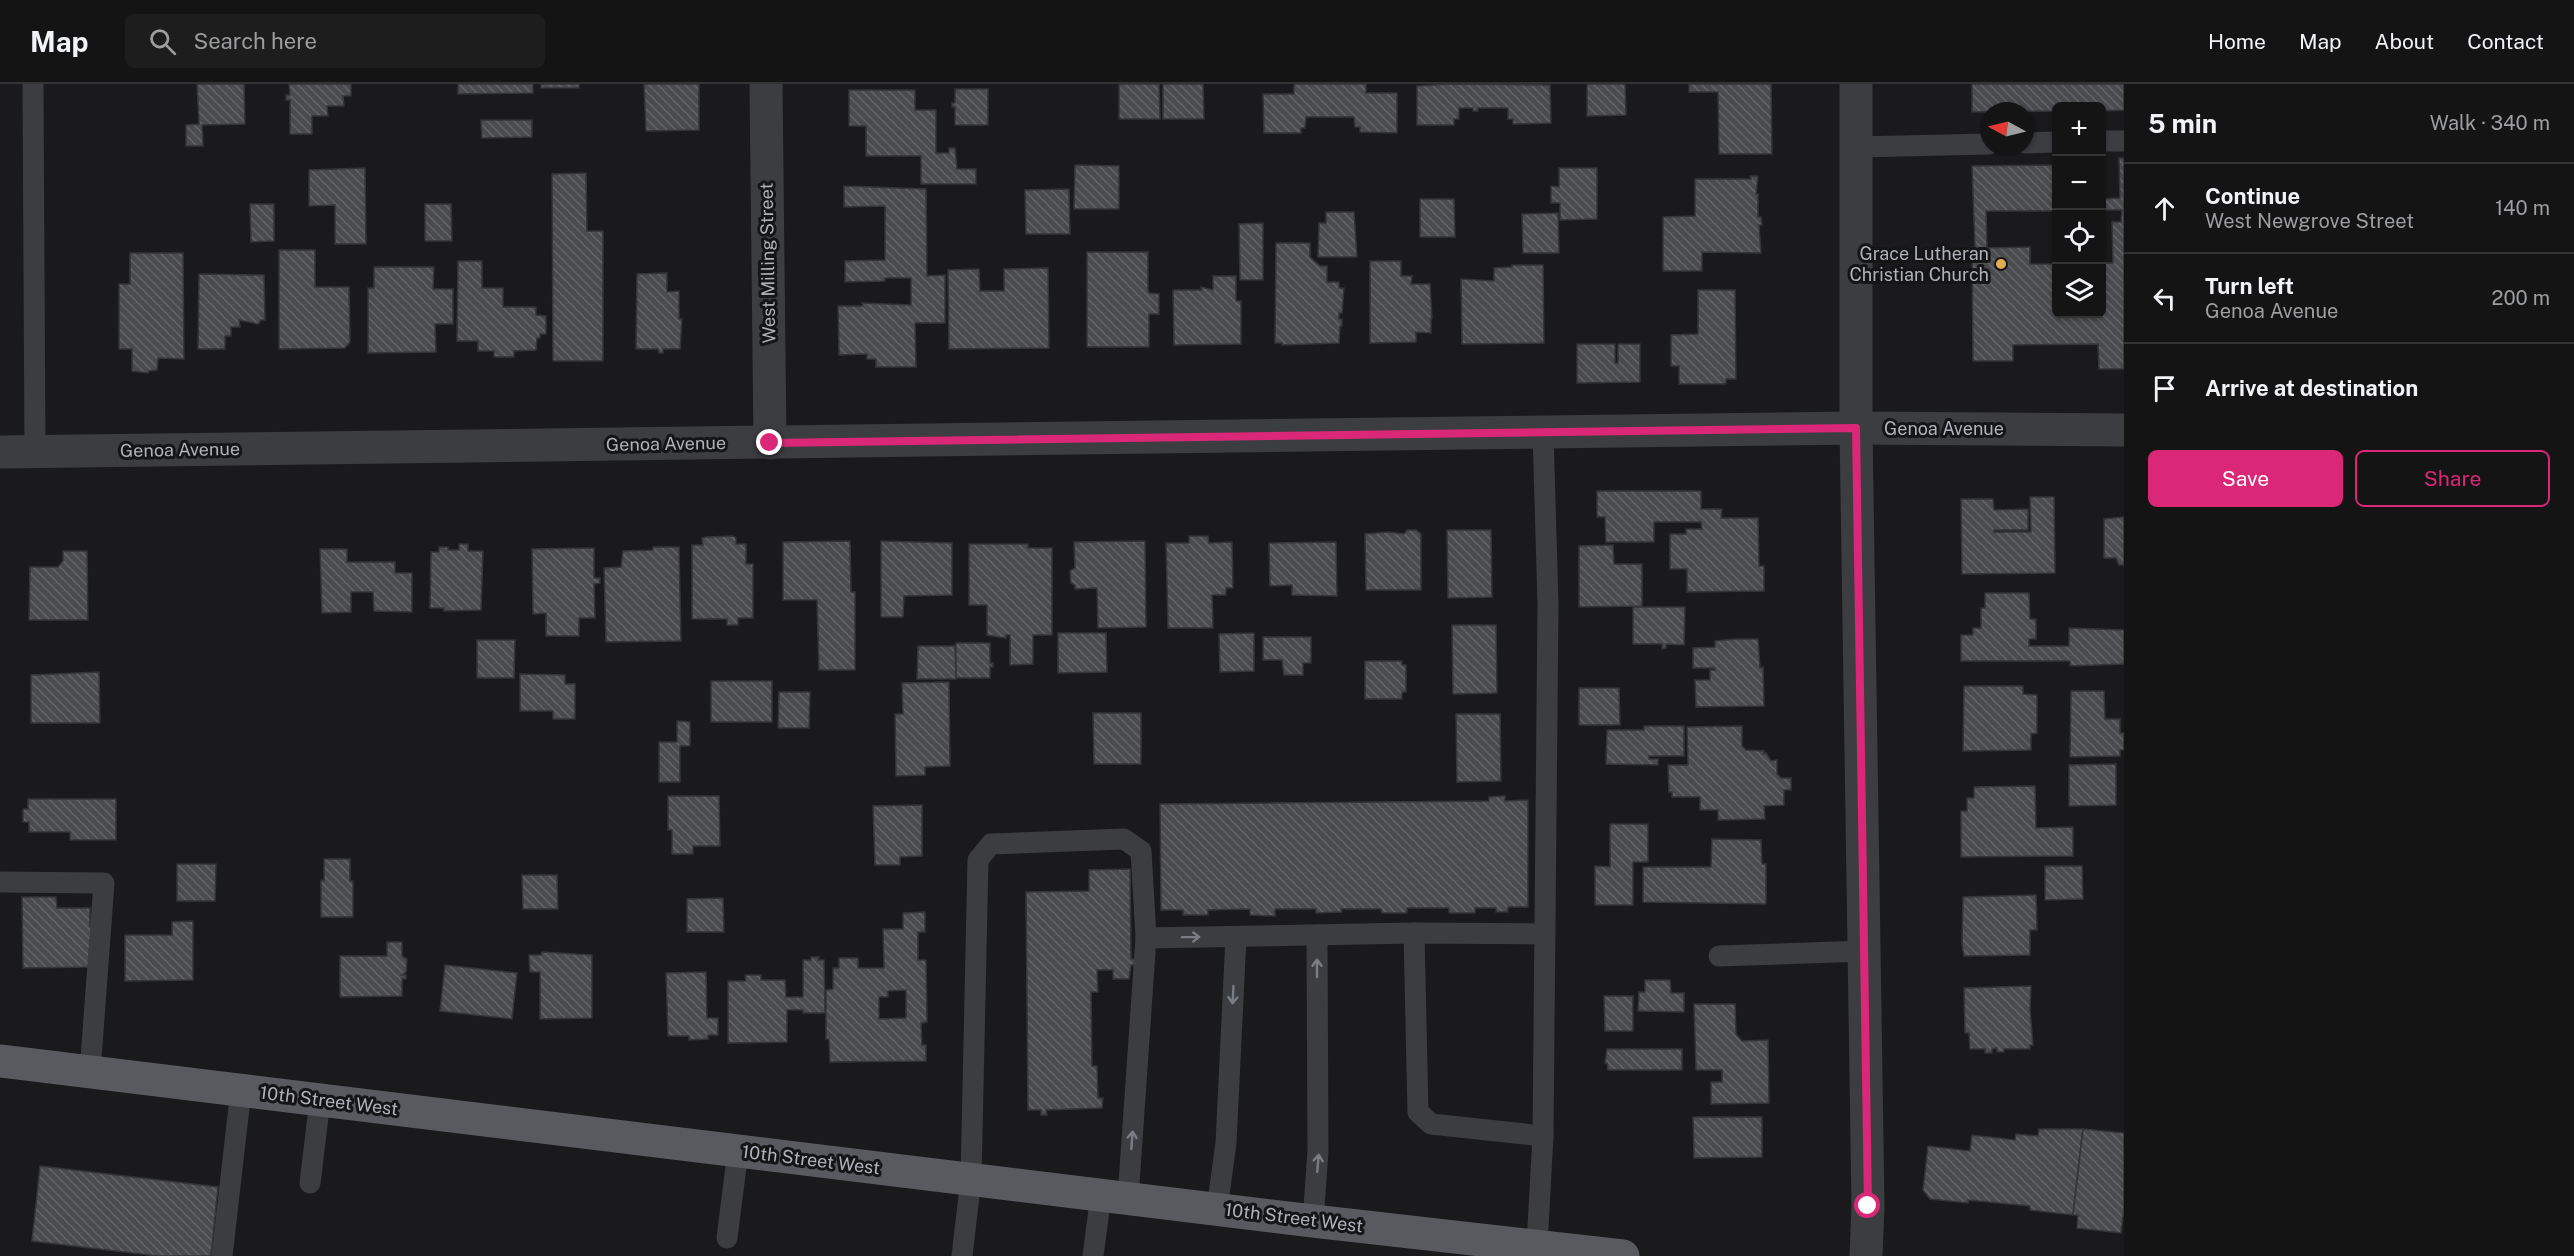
<!DOCTYPE html>
<meta charset="utf-8">
<style>
body{margin:0;font-family:"Public Sans",sans-serif;background:#1d1d1e;color:#f1f3f6}
.controls{position:absolute;right:18px;top:18px;display:grid;overflow:hidden;border-radius:9px;box-shadow:0 2px 4px #0004}
.controls button{width:54px;height:54px;display:grid;place-items:center;padding:0;border:0;border-bottom:2px solid #333334;background:#141415;color:#f1f3f6;font:30px sans-serif}
.compass{position:absolute;left:1980px;top:18px;width:54px;height:54px;border-radius:50%;background:#141415;box-shadow:0 2px 4px #0004;rotate:277deg}
.stop{position:absolute;width:18px;height:18px;margin:-14px;border:4px solid #db2777;border-radius:50%;background:#fff}
.stop.end{background:#db2777;border-color:#fff;box-shadow:0 2px 6px #0008}
.list{margin:0;padding:0;list-style:none}
h2{display:flex;justify-content:space-between;align-items:center;height:78px;margin:0;padding:0 24px;font-size:26px}
h2 small{font-size:20px;font-weight:400;color:#9d9ea0}
.list li{display:grid;grid-template-columns:39px 1fr auto;gap:18px;align-items:center;box-sizing:border-box;height:90px;padding:0 24px;border-top:2px solid #333334}
.list b{display:block;font-size:22px;white-space:nowrap}
.list p{margin:0;font-size:20px;white-space:nowrap;color:#9d9ea0}
.list em{font-size:20px;font-style:normal;color:#9d9ea0}
.actions{display:flex;gap:12px;padding:18px 24px}
.actions a{flex:1;padding:14px 0;border:2px solid #db2777;border-radius:9px;text-align:center;font-size:21px;color:#db2777}
.actions .main{background:#db2777;color:#fff}
.icon{flex:none;width:33px;height:33px;fill:none;stroke:currentColor;stroke-width:2;stroke-linecap:round;stroke-linejoin:round}
.map{position:relative;flex:none;width:2124px;height:1172px;overflow:hidden}
header{display:flex;align-items:center;gap:36px;box-sizing:border-box;height:84px;padding:0 30px;background:#141415;border-bottom:2px solid #333334}
header strong{font-size:28px}
nav{display:flex;gap:33px;margin-inline-start:auto;font-size:21px}
.search{width:420px;height:54px;background:#1d1d1e;display:flex;align-items:center;gap:15px;box-sizing:border-box;padding:0 21px;border-radius:9px;color:#9d9ea0;font-size:22px}
main{display:flex}
aside{flex:1;background:#141415}
.map>svg:first-child{display:block}
.building{fill:url(#building-back-hatch);stroke:#353538;stroke-width:1.5;fill-rule:evenodd}
.lines{fill:none;stroke-linecap:round;stroke-linejoin:round}
.service{stroke:#3c3d41;stroke-width:21}
.minor{stroke:#3c3d41;stroke-width:33}
.primary{stroke:#585a60;stroke-width:33}
.oneway{stroke:#7b7d84}
.route{stroke:#db2777;stroke-width:8}
.poi-dot{fill:#deaf51;stroke:#151517;stroke-width:2}
.labels{text-anchor:middle;stroke-width:6;stroke-linejoin:round;paint-order:stroke}
.poi-label{font-size:18px;fill:#afb2ba;stroke:#151517;text-anchor:end}
.street-label{font-size:18px;fill:#afb2ba;stroke:#151517}
</style>
<header>
<strong>Map</strong>
<div class="search"><svg class="icon" aria-label="search" viewBox="0 0 24 24"><circle cx="10" cy="10" r="6"/><path d="M15 15l6 6"/></svg>Search here</div>
<nav><a>Home</a><a>Map</a><a>About</a><a>Contact</a></nav>
</header>
<main>
<div class="map">
<svg width="2124" height="1172" viewBox="0 0 2124 1172">
<defs>
<pattern id="building-back-hatch" width="6" height="6" patternUnits="userSpaceOnUse" patternTransform="scale(1.5)"><rect width="6" height="6" fill="#4a4b4e"/><path d="M-1 5l2 2M0 0l6 6M5-1l2 2" fill="none" stroke="#626365"/></pattern>
</defs>
<rect width="100%" height="100%" fill="#1a1a1c"/>
<!-- building -->
<g class="building">
<path d="M197,0H244L245,40L202,41L203,62H186V41L199,40Z"/>
<path d="M289,0H351V12H343L344,22H327L328,32H312V50H290V16H286V11H290Z"/>
<path d="M458,0H533V9L458,10Z"/>
<rect x="541" y="0" width="38" height="4"/>
<path d="M644,0H699V46L646,47Z"/>
<path d="M1119,0H1159L1160,35H1119Z"/>
<path d="M1163,0H1203L1204,35H1163Z"/>
<path d="M1294,0H1366V9H1397V49L1360,48V43H1355L1354,33H1306L1305,44H1301V49H1264L1263,10H1294Z"/>
<path d="M1449,0L1550,1L1551,39L1513,40V35H1508V24H1478V27H1473V24H1459V35H1454V41H1417V2Z"/>
<path d="M1587,0H1625L1626,31L1587,32Z"/>
<path d="M1689,0H1771L1772,70H1719L1718,8H1689Z"/>
<path d="M1972,0H2124V26L2102,27V22H2056V27L1972,28Z"/>
<path d="M955,5H988V41H955V23H952V19H955Z"/>
<path d="M849,6H915V26H936V69H949V64H955L957,85H976V100H921V72H866V42H849Z"/>
<path d="M481,36H532V53L482,54Z"/>
<path d="M2119,74H2124V285H2099L2098,260L2013,261V277H1973L1972,163L1975,164L1972,82L2056,81V127H1986L1987,164L2030,163V180H2056V230H2102V179H2113L2112,138H2121L2122,126H2102V115L2120,114Z"/>
<path d="M1075,81L1119,82V125H1074Z"/>
<path d="M365,84L366,160H335V121L309,122V86Z"/>
<path d="M1559,84H1597V135L1560,136V119H1551V102L1559,103Z"/>
<path d="M586,89L587,147H603V277H553L552,90Z"/>
<path d="M1750,92H1758L1756,110H1758V133H1761L1762,141H1759L1761,169L1702,168V187H1663V133L1695,132V95H1751Z"/>
<path d="M844,102L926,105L927,192L945,191V239H915L916,283H876V275H867V270L839,271L838,222H863L862,219L911,221V194H885V197L845,198V177L885,176V122L844,123Z"/>
<path d="M1069,105L1070,150H1026L1025,106Z"/>
<path d="M1420,115H1454L1455,153H1420Z"/>
<path d="M250,120H274V157L251,158Z"/>
<path d="M425,120H451L452,157H425Z"/>
<path d="M1326,128H1354L1357,173H1318L1319,139H1326Z"/>
<path d="M1558,129L1559,169H1523L1522,130Z"/>
<path d="M1263,139V196H1240L1239,140Z"/>
<path d="M1276,159H1310V173L1320,182H1327V198H1339V204H1344L1342,229H1339V235H1342V242H1340L1339,259L1282,261V259H1275Z"/>
<path d="M279,166H315V203H349L350,258L345,264L279,265Z"/>
<path d="M1087,168H1148V206L1149,209L1159,210V230H1149V263H1087Z"/>
<path d="M130,169H183L184,275L158,274L157,286L149,287L148,289L132,287V265H119V200H130Z"/>
<path d="M458,177H482V204H503V223H536V231L546,232V250H540V254H537L536,266L514,267V273H494V267H478V257H457Z"/>
<path d="M1370,177H1401V192H1412L1411,200H1430L1432,234H1431V249L1416,248V258L1370,259Z"/>
<path d="M1512,181H1543L1544,259L1462,260L1461,195L1494,197V184L1512,183Z"/>
<path d="M374,183H434L433,205H453V240H435L436,268L368,269V204H374Z"/>
<path d="M1048,184L1049,264L949,265L948,186L979,185L980,207H1004V185Z"/>
<path d="M667,189V208L679,207V235H682L680,265H663V269H659L658,265H636L637,190Z"/>
<path d="M199,190L264,191L265,236H261L258,240L239,236L240,243H231V252H225V265H198Z"/>
<path d="M1213,192H1236V217H1241V260L1174,261L1173,206H1202L1201,203L1213,206Z"/>
<path d="M1698,206H1735L1736,295H1726V300H1679V282H1671V251L1698,250Z"/>
<path d="M1577,260H1615V279H1618V260H1640V298L1577,299Z"/>
<path d="M1597,407H1701V425H1722L1721,434H1758L1759,482H1764V507L1687,508V485H1670V450H1686V445H1702L1701,438H1654V458H1606L1605,433H1597Z"/>
<path d="M2030,413H2054L2055,489L1962,490L1961,415H1993L1994,426L2028,425V446H1994V448H2031Z"/>
<path d="M2124,433V481H2119L2116,474H2104V435Z"/>
<path d="M1407,446H1416L1421,450V506H1366L1365,450L1388,448L1404,450Z"/>
<path d="M1447,446H1491L1492,513L1448,514Z"/>
<path d="M733,452L736,454V460H746V480H753V534H738V541H727V535H692V461H703L702,454L707,453Z"/>
<path d="M1189,452H1208L1209,459L1232,458L1233,504H1226V511H1212L1213,544H1168L1166,459H1189Z"/>
<path d="M850,457L851,508H855V586H819L817,516H783V458Z"/>
<path d="M881,457L952,459V511L904,512L903,533H881Z"/>
<path d="M1145,457L1146,543L1098,544L1097,504L1075,505V501L1071,499L1070,487L1075,484L1074,458Z"/>
<path d="M1336,458L1337,512L1292,511V501L1270,502L1269,459Z"/>
<path d="M459,460H468V467H483L481,526L444,527V524H430L431,468H439V463H448V466H459Z"/>
<path d="M969,460H1028V464H1052V551H1033V580L1010,581V551H1006V554L987,551V521H969Z"/>
<path d="M1613,461L1614,480H1642V522L1579,523V462Z"/>
<path d="M653,463H679L681,557L606,558L604,484L621,483L623,467L653,466Z"/>
<path d="M594,464V494H600V499L594,500L595,534H579V552H546V529L533,530L532,465Z"/>
<path d="M320,465H347V478H395V489H412V528L374,527L373,508H351V528L322,529Z"/>
<path d="M63,467H87L88,536H29L30,483H58L63,477Z"/>
<path d="M1985,509H2029L2030,535H2036V555H2029V562H2069V544L2124,546V580L2070,582V577H1961V551H1973V544H1981V524H1985Z"/>
<path d="M1633,523H1685L1684,561L1666,560V564L1662,565V560H1633Z"/>
<path d="M1452,541H1496L1497,609L1453,610Z"/>
<path d="M1058,549H1106L1107,588L1058,589Z"/>
<path d="M1254,549V587L1220,588L1219,550Z"/>
<path d="M1263,553H1311V579H1303V591H1284L1282,576H1263Z"/>
<path d="M1736,555H1758L1760,584L1763,583L1764,622L1696,623L1695,596H1710V586H1715V584H1693V564L1715,563V557Z"/>
<path d="M477,556H515L514,594H477Z"/>
<path d="M956,559H990V579H993V583H990V594H956Z"/>
<path d="M918,562H955L956,595H917Z"/>
<path d="M1365,577H1402V581H1406V608H1402V615H1365Z"/>
<path d="M99,588L100,639H31V591Z"/>
<path d="M520,590L565,591V600H575V635H553V627H520Z"/>
<rect x="711" y="597" width="61" height="41"/>
<path d="M949,598L950,682L925,683V691L896,692L895,630H903L902,599Z"/>
<path d="M1964,602H2023V610L2037,611V649L2031,650V666L1963,667Z"/>
<path d="M1579,604H1619L1620,641H1579Z"/>
<path d="M2071,607H2104L2105,635H2120V649H2124V666H2120V672L2070,673Z"/>
<path d="M779,608H810L809,644H778Z"/>
<path d="M1093,629H1141V680H1094Z"/>
<path d="M1456,630H1500L1501,697L1457,698Z"/>
<path d="M677,637L690,638V662H680V698H659V658H677Z"/>
<path d="M1644,642H1684V672H1649V675H1658V681L1606,680L1607,646H1644Z"/>
<path d="M1742,642V662L1746,666L1764,667L1763,670L1766,669L1771,677L1777,676V690L1781,694H1791V706H1784V721L1764,722L1765,735L1718,736V726H1700V713H1672V708H1669L1668,681H1688L1687,643Z"/>
<path d="M2116,680V721L2069,722V681Z"/>
<path d="M2035,702L2036,744L2073,743V772L1961,773V727H1967V714H1974V703Z"/>
<path d="M668,712H719L720,762H693V770H672V746H668Z"/>
<path d="M1505,712V717L1528,716V823H1508V828H1496V824H1475V829H1449V824H1407V829H1382L1381,825H1341L1342,828L1316,829V825H1275V832L1250,831V825L1208,826V831H1183V826H1161L1160,720L1489,717V713Z"/>
<path d="M28,715H116V756H70V748H29V738H23V725H28Z"/>
<path d="M922,721V772L900,773V781H875L873,722Z"/>
<path d="M1610,740H1648V778H1633V821H1595V782L1610,783Z"/>
<path d="M1712,755L1761,756L1762,780H1766V820L1643,818V783H1711Z"/>
<path d="M324,775H350V797H353V833H321V796L324,797Z"/>
<path d="M177,780H216L215,817H177Z"/>
<path d="M2045,782H2082L2083,815L2045,816Z"/>
<path d="M1130,785L1131,875H1135V881H1131L1129,895H1113V886H1097L1098,908H1091L1092,982H1097L1098,1014H1103L1102,1024L1046,1026L1047,1031H1041V1026H1028L1026,808L1089,807V786Z"/>
<path d="M522,791H557L558,825H523Z"/>
<path d="M2036,811L2037,846H2030V871L1964,872L1962,860L1963,813Z"/>
<path d="M22,813H56L57,824H90V843H93L91,883L23,884Z"/>
<path d="M723,814L724,848H687V815Z"/>
<path d="M925,828V848H918V876H926L927,938L921,939L922,961H926V977L830,978L829,955H826V906L833,905V884H839V874H858V884H884L883,845H903V829ZM906,906V934L879,935V913H888V907Z"/>
<path d="M193,837V896L125,897V851H172V838Z"/>
<path d="M387,858H402V872L407,875L406,888L402,891H406V895H402V912L340,913V872H387Z"/>
<path d="M542,868L592,871V934L540,935V888H530L529,871H541Z"/>
<path d="M811,873H819L818,876H824L825,929H803V926H787V958L728,959V897H746L745,891H761V896H785L786,913H803V876H811Z"/>
<path d="M445,881L517,889L512,935L440,927Z"/>
<path d="M706,888L707,934H718V951H708V955L689,956V952H668L666,889Z"/>
<path d="M1645,896H1670L1671,909H1684V928L1638,927L1639,908H1645Z"/>
<path d="M2031,902L2030,925L2033,961H2030V965H2004V968H1997V964L1992,965V969H1985V965H1970L1969,949H1965L1964,904Z"/>
<path d="M1604,912H1633V947H1605Z"/>
<path d="M1694,920H1735L1736,950L1742,957L1768,956L1769,1019L1711,1020V998H1722V986H1696Z"/>
<path d="M1607,965H1682V986H1608L1607,979H1605Z"/>
<path d="M1693,1033H1762V1073L1694,1074Z"/>
<path d="M2039,1045H2083L2073,1131L2030,1126V1122L1968,1116V1119L1930,1115L1923,1106L1928,1062L1970,1067L1972,1051L2015,1056L2016,1050L2038,1052Z"/>
<path d="M2083,1045L2124,1049V1124L2121,1149L2077,1144L2078,1131H2073Z"/>
<path d="M40,1082L218,1103L211,1172H158L32,1157Z"/>
</g>
<g class="lines">
<!-- service -->
<g class="service">
<path d="M33,0L35,368"/>
<path d="M2102,57H2124"/>
<path d="M2025,59L2056,58"/>
<path d="M1856,63L1989,60"/>
<path d="M0,798L104,799L90,988"/>
<path d="M1146,854L1414,849"/>
<path d="M1719,872L1864,867"/>
<path d="M1543,1052L1431,1040L1418,1028L1414,849L1545,850"/>
<path d="M310,1099L320,1016"/>
<path d="M1217,1125L1226,1059L1236,853"/>
<path d="M1313,1137L1318,1067L1317,851"/>
<path d="M727,1154L738,1067"/>
<path d="M1537,1161L1543,1052L1548,520L1543,348"/>
<path d="M222,1172L241,1006"/>
<path d="M962,1172L971,1095L978,776L991,760L1124,755L1141,767L1146,854L1128,1114"/>
<path d="M1093,1172L1101,1111"/>
</g>
<!-- minor -->
<g class="minor">
<path d="M766,0L770,359"/>
<path d="M1856,0V344L1868,1122L1866,1172"/>
<path d="M0,368L1856,344L2124,346"/>
</g>
<!-- primary -->
<path class="primary" d="M0,977L1313,1137L1623,1172"/>
</g>
<!-- one-way arrows -->
<defs><path id="oneway-shaft" d="M-6 0H5M1.5-3L5.5 0L1.5 3" fill="none" stroke-width="1.6" stroke-linecap="round" stroke-linejoin="round" transform="scale(1.5)"/></defs>
<g class="oneway">
<use href="#oneway-shaft" transform="translate(1191 853) rotate(-1)"/>
<use href="#oneway-shaft" transform="translate(1317 884) rotate(-90)"/>
<use href="#oneway-shaft" transform="translate(1233 911) rotate(93)"/>
<use href="#oneway-shaft" transform="translate(1132 1056) rotate(-86)"/>
<use href="#oneway-shaft" transform="translate(1318 1079) rotate(-85)"/>
</g>
<g class="lines">
<!-- route -->
<path class="route" d="M770,359L1856,344L1868,1122"/>
</g>
<!-- markers -->
<circle class="poi-dot" cx="2001" cy="180" r="6"/>
<g class="labels">
<!-- poi labels -->
<g class="poi-label">
<text x="1989" y="176">Grace Lutheran<tspan x="1989" dy="21">Christian Church</tspan></text>
</g>
<!-- street labels -->
<g class="street-label">
<text transform="translate(768 179) rotate(-91)" y="6">West Milling Street</text>
<text x="1944" y="351">Genoa Avenue</text>
<text transform="translate(666 360) rotate(-1)" y="6">Genoa Avenue</text>
<text transform="translate(180 366) rotate(-1)" y="6">Genoa Avenue</text>
<text transform="translate(329 1017) rotate(7)" y="6">10th Street West</text>
<text transform="translate(811 1076) rotate(7)" y="6">10th Street West</text>
<text transform="translate(1294 1134) rotate(7)" y="6">10th Street West</text>
</g>
</g>
</svg>
<div class="controls">
<button>+</button>
<button>−</button>
<button><svg class="icon" aria-label="locate" viewBox="0 0 24 24"><circle cx="12" cy="12" r="6"/><path d="M12 2v4M12 18v4M2 12h4M18 12h4"/></svg></button>
<button><svg class="icon" aria-label="layers" viewBox="0 0 24 24"><path d="M12 4l9 5-9 5-9-5zM3 14l9 5 9-5"/></svg></button>
</div>
<svg class="compass" viewBox="-18 -18 36 36"><path d="M0-13l5 13h-10z" fill="#e53935"/><path d="M0 13l5-13h-10z" fill="#9d9ea0"/></svg>
<div class="stop" style="left:1868px;top:1122px"></div>
<div class="stop end" style="left:770px;top:359px"></div>
</div>
<aside>
<h2>5 min<small>Walk · 340 m</small></h2>
<ul class="list">
<li><svg class="icon" aria-label="ahead" viewBox="0 0 24 24"><path d="M12 20V5M6 11l6-6 6 6"/></svg><div><b>Continue</b><p>West Newgrove Street</p></div><em>140 m</em></li>
<li><svg class="icon" aria-label="left" viewBox="0 0 24 24"><path d="M17 20v-9H6M10 6l-5 5 5 5"/></svg><div><b>Turn left</b><p>Genoa Avenue</p></div><em>200 m</em></li>
<li><svg class="icon" aria-label="arrive" viewBox="0 0 24 24"><path d="M6 21V4h12l-3 4 3 4H6"/></svg><div><b>Arrive at destination</b></div></li>
</ul>
<div class="actions"><a class="main">Save</a><a>Share</a></div>
</aside>
</main>
